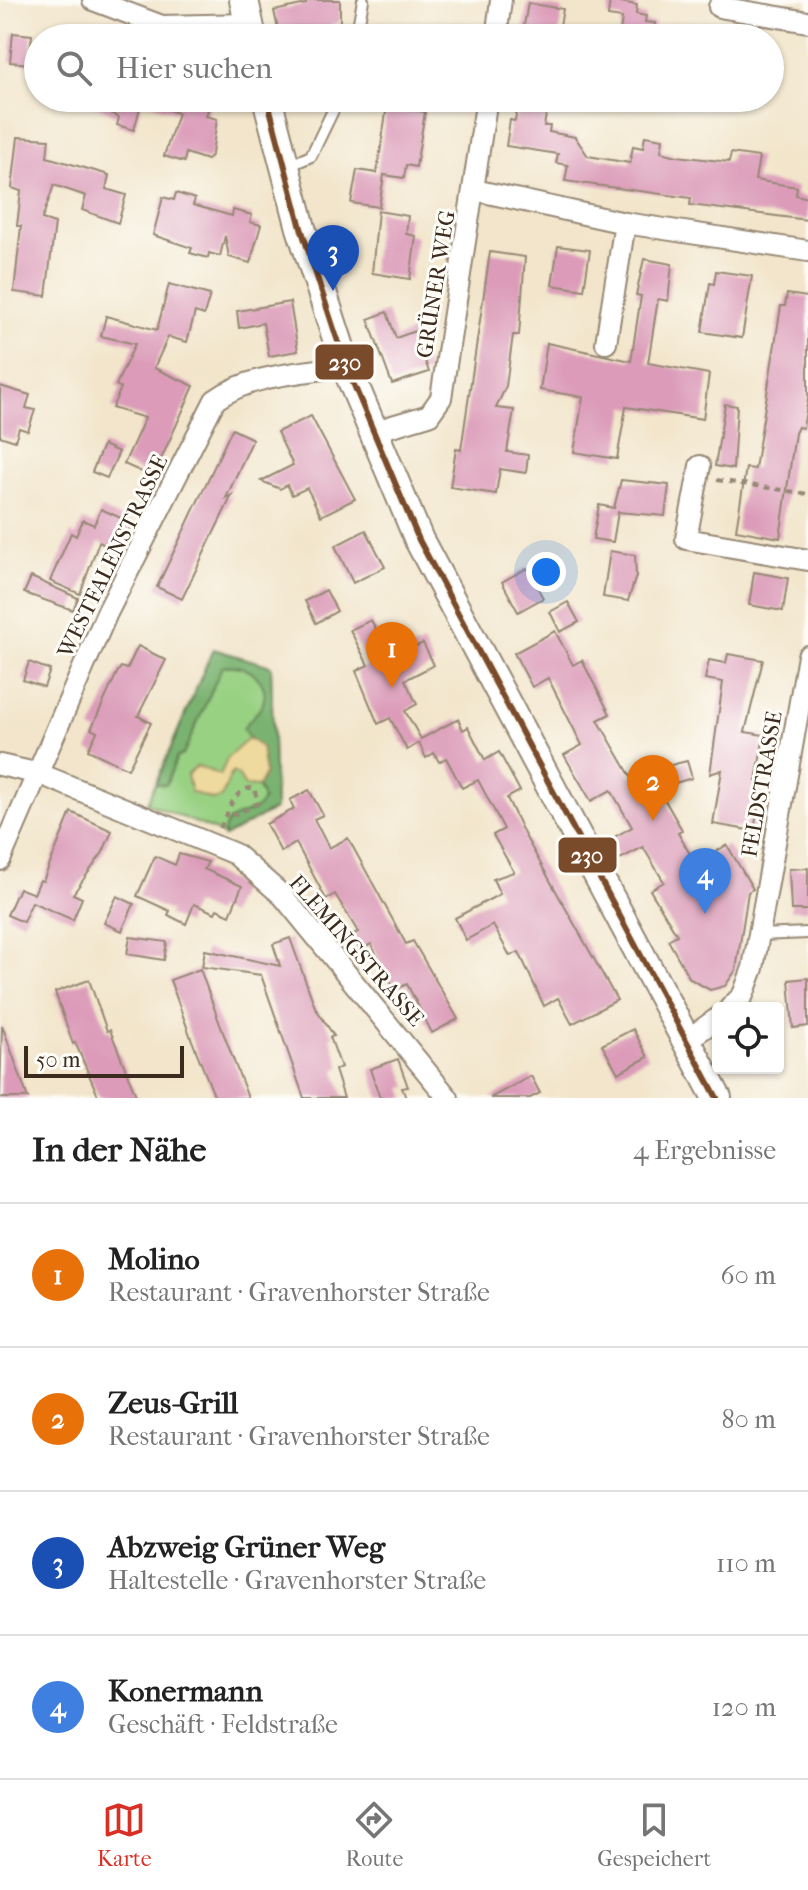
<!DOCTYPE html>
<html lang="de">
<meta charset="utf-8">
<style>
body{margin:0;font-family:"IM FELL French Canon",serif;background:#f2f2f2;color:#222}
.controls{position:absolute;right:24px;bottom:24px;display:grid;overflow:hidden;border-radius:8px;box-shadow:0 2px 6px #0004}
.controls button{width:72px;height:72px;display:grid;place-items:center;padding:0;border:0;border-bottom:2px solid #e0e0e0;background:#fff;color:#222;font:40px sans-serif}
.scale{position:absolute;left:24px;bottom:20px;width:160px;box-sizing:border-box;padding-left:8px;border:4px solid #3b2a1e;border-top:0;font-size:22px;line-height:28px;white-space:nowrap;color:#3b2a1e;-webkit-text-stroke:6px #fdfcf7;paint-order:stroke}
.you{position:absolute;left:546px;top:572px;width:28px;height:28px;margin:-20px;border:6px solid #fff;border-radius:50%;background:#1a73e8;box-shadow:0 0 0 12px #1a73e833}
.badge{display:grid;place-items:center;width:52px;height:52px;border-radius:50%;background:#d93025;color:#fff;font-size:26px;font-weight:700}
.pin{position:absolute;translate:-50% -66px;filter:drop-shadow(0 2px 4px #0008)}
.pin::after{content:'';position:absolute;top:42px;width:28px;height:24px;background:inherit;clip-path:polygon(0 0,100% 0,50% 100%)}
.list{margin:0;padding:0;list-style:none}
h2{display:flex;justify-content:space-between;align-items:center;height:104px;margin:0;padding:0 32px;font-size:34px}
h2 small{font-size:26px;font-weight:400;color:#767676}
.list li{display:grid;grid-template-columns:52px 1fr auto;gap:24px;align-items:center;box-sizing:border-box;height:144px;padding:0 32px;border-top:2px solid #e0e0e0}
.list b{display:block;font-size:30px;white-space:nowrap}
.list p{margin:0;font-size:26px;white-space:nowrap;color:#767676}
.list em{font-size:26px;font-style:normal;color:#767676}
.icon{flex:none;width:44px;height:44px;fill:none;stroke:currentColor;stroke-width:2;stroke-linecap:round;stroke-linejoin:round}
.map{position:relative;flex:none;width:808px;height:1098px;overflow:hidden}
.search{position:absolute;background:#fff;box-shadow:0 2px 6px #0004;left:24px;right:24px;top:24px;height:88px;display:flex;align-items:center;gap:20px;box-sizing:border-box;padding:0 28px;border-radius:44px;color:#767676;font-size:30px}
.sheet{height:680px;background:#fff}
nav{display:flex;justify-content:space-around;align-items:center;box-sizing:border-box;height:112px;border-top:2px solid #e0e0e0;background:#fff;font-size:22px;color:#767676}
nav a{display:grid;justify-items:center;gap:4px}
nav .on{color:#d93025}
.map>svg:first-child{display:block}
.green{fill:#99d183;stroke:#6a7e50;stroke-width:2}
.forest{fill:#7ab371;stroke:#5a6e48;stroke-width:2}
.sand{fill:#eeda9e;stroke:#94825e;stroke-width:2}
.building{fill:#dc9cb9}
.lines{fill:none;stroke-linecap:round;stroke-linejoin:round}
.service-casing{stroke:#968874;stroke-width:14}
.minor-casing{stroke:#968874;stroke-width:24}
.secondary-casing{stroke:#968874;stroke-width:32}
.path{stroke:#968874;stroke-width:4;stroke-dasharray:6 6;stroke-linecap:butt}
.service{stroke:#fff;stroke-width:10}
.minor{stroke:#fff;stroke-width:20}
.secondary{stroke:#fff;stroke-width:28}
.bus-1-casing{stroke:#fdfcf7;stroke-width:12}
.bus-1{stroke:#7a4b2a;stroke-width:6}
.labels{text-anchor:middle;stroke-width:6;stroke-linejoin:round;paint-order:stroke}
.street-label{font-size:22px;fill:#3b2a1e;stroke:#fdfcf7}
.line-badge{stroke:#fdfcf7;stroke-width:3}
.badge-label{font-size:22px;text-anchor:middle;font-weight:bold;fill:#fff}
</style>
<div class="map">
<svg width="808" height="1098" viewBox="0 0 808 1098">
<rect width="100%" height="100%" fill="#fdfcf7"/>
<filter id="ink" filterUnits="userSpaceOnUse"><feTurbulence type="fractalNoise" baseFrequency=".0125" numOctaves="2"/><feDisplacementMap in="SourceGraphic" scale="16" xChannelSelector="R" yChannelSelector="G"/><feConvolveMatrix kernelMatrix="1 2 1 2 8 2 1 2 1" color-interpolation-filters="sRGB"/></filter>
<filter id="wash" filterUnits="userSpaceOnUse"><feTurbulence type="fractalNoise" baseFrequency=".006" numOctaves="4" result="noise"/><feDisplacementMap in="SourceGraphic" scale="32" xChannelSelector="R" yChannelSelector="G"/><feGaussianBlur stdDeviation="1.8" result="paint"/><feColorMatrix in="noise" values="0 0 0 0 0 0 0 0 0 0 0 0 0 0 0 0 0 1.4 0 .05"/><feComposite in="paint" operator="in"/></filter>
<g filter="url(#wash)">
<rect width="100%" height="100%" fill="#f2e5cb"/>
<!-- green -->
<path class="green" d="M213,649L271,666L275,809L224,837L221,833L147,803Z"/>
<!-- forest -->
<path class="forest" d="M213,649L271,666L275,809L224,837C222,808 255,821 263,799L258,787C273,758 257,750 243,729C248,719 259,713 263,703C272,679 242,661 222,667L183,755L177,757L166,785L156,784Z"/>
<!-- sand -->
<path class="sand" d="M249,738L261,747L265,774L258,787L245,786L238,775L232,772L221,798L213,800L191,792L187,775L197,766L220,775L228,757Z"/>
<g id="blocks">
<!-- building -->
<g class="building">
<path d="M306,0H340V22L330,25L333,38H280L274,11L306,4Z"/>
<path d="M610,0L637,5L636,14L646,16L645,22L655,23L653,38H619L622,18L608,16Z"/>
<path d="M528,3L563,9L558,37L523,31Z"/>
<path d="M13,33L32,35L29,64L10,62Z"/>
<path d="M77,98H212L206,116L217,119L212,154L207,160L186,153L184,162L164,156L178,113L142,101L134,130L117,125L119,118L109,112Z"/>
<path d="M519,98L548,103L544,126H550L549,132L575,137L588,156L630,163L633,146L643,148L645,136L663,139L661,152L677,156L729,162L731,153L759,157L755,180L797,187L796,195L808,198V220L690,205L691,198L565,181L568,165L556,163L558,154L506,146L510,120L515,121Z"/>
<path d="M387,106L425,112L416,167L406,165L404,178L384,175L379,207L351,203L357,170L377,173Z"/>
<path d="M18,137L49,139L47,157L109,175L106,189L126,195L118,223L82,210L86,196L54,185L42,219L55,223L46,296L14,292L21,226H17L21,191L12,188Z"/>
<path d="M176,193L195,199L193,205L232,216L233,210L252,215L250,222L261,225L250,263L229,257L225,236L220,256L209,253L208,258L190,253L192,248L153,235L163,197L174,200Z"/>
<path d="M378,211L408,216L406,234L416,236L410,279L372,273Z"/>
<path d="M558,246L590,250L584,290L552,285Z"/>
<path d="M490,252L525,257L519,335H513L506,386L496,408L514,410L507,452L528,455L526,473L500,469L496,494L450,487L456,449L461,450Z"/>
<path d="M644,259L672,264L668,301L658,299L648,363L709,374L703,419L626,407L617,459L574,452L583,397L540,390L547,343L631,361L641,296L636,295Z"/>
<path d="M716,271L752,276L742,338L702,332L710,283L714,284Z"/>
<path d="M169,284L210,295L204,315L195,312L187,342L168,337L154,368L194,386L153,477L124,464L145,418L112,408L121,388L116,385L135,344L101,336L106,316L157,330Z"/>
<path d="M787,294L808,297V399L803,428L798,427L795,433L780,538L736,530L746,468L755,469L781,306H785Z"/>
<path d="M290,302L298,351L269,356L263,323L239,328L237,311Z"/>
<path d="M387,312L396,338L415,331L429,372L392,384L368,319Z"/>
<path d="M0,386L30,395L26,408L35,410L28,431L19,428L15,441L0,436Z"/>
<path d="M725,404L737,406L733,469L715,466Z"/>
<path d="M311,416L355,499L321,516L307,488L292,495L287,485L280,489L261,481L293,465L277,432Z"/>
<path d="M232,429L253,439L226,498L232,495L182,599L157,587Z"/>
<path d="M103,445L119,452L107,478L92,472Z"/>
<path d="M621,480L669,485L665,516L618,512L613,542L593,539L599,505L614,508Z"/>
<path d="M101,509L132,523L119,552L99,542L80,594L50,581L71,533L76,536L83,520L94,525Z"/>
<path d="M366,530L385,567L353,583L335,546Z"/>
<path d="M610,551L635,555L636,576L628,601L603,597Z"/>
<path d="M527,568L543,598L518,612L502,582Z"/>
<path d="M754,572L788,578L783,611L749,605Z"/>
<path d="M31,577L78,598L73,610L24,593Z"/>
<path d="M326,590L337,611L316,623L305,601Z"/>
<path d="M568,602L579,622L560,632L550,612Z"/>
<path d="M371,620L389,654L393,657L423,643L434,665L405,680L417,704L405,711L421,739L458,719L463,730L468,727L485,760L499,752L520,791L507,798L524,834L617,1000L572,1024L558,998L544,1006L519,952L510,956L493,925L466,940L455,918L500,894L493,879L514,872L493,835L504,829L478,780L462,788L446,758L439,762L434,753L426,758L419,743L407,750L390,718L378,724L356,671L368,665L350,630Z"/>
<path d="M555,631L573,665L582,660L591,678L610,714L598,720L631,777L653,765L667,766L687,761L692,778L658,788L682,830L678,833L695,863L700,861L706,870L708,856L727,845L753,889L748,892L736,970L725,986L710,990L690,979L668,940L677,935L650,890L664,882L643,847L620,859L609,840L632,827L611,790L591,801L564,755L582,745L548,678L532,687L514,653Z"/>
<path d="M138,646L166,660L138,716L151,723L128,769L88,750L97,732L91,729L117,673L121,667L127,669Z"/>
<path d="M728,654L763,660L745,732L764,735L756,781L762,782L754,831L713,824L722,770L710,774L723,682L705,679L709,660L726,663Z"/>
<path d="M29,662L50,670L44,687L23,680Z"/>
<path d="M309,790L323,815L314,819L329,848L348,838L406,944L413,941L458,1019L432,1033L407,984L395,990L371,944L360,950L352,935L358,932L335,894L326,899L296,843L281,852L266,824L294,809L290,800Z"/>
<path d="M71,812L112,831L103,852L73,894L82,898L73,920L32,902L23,922L7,915L19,888L34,894L40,880L43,881Z"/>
<path d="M179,854L208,862L204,869L242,886L230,915L217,909L215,913L194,904L186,924L168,915L170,911L137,896L155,856L175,865Z"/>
<path d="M808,868V910H791L789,869Z"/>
<path d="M117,896L134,904L122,931L104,923Z"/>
<path d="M130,937L167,942L164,960L127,954Z"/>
<path d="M290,938L315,1007L334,1036L330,1037L341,1067L335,1070L344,1098H304L261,975L202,967L205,950L280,966L273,944Z"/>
<path d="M200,969L221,1027L248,1098H215L191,1038L170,980Z"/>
<path d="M808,978V1026L793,1028L789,980Z"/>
<path d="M89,980L107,1031L110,1030L137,1098H99L75,1042L73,1044L55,992Z"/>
<path d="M2,1025L28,1098H0Z"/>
<path d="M633,1029L648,1057L618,1073L602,1045Z"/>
<path d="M398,1059L408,1087L402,1088L406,1098H380L370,1069Z"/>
<path d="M531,1076L540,1093L530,1098H490Z"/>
</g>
</g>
</g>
<g filter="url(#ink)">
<use href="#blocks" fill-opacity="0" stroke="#968874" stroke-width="2"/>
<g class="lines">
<!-- service casing -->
<g class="service-casing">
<g id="service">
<path d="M356,38L363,0"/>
<path d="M286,167L311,156L339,98"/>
<path d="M759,935L808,933"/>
</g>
</g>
<!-- minor casing -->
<g class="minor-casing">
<g id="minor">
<path d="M93,0L162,26L248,24"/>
<path d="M719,7L808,22"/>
<path d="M496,38L501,0"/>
<path d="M474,190L625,223L808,251"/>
<path d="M606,343L625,223"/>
<path d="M372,432L429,415L441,398L487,98"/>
<path d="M700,466L686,539L808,560"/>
<path d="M0,765L40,774L235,854L283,896L448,1098"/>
<path d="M0,860L107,613L215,400C251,374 303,373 346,366"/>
<path d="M730,1008L743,995L753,968L808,656"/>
<path d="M687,1040L718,1018"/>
</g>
</g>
<!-- secondary casing -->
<g class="secondary-casing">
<g id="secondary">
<path d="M244,0L252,38"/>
<path d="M267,98L301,228L346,366L419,540L717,1098"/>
</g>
</g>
<!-- path -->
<g class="path">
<path d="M372,29L428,38"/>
<path d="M717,480L808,494"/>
<path d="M220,828C231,810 230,791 254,787L258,803L238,814H227"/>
</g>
<!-- service -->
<use href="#service" class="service"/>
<!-- minor -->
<use href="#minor" class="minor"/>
<!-- secondary -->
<use href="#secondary" class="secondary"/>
<!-- bus-1 casing -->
<g class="bus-1-casing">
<path id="bus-1" d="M267,98L301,228L346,366L419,540L717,1098"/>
</g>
<!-- bus-1 -->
<use href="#bus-1" class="bus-1"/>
</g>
</g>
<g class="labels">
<!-- street labels -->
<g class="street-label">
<text transform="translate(435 284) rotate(-81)" y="8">GRÜNER WEG</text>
<text transform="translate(112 556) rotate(-64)" y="8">WESTFALENSTRASSE</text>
<text transform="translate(761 784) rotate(-80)" y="8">FELDSTRASSE</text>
<text transform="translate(357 950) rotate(49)" y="8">FLEMINGSTRASSE</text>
</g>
</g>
<g class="line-badge">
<rect x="314" y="343" width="61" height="38" rx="8" fill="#7a4b2a"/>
<rect x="557" y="836" width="61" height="38" rx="8" fill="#7a4b2a"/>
</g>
<g class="badge-label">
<text x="345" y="370">230</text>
<text x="587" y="863">230</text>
</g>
</svg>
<div class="controls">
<button><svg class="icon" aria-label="locate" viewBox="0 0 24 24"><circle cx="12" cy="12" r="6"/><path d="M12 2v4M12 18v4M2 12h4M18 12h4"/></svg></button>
</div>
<div class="scale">50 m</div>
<div class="you"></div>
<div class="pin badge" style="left:392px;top:688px;background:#e8710a">1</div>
<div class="pin badge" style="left:653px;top:821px;background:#e8710a">2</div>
<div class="pin badge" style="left:333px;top:291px;background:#1a4fb4">3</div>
<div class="pin badge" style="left:705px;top:914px;background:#3f7fe0">4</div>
<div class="search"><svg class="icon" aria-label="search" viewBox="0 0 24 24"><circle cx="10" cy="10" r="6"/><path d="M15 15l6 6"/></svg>Hier suchen</div>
</div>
<section class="sheet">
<h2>In der Nähe<small>4 Ergebnisse</small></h2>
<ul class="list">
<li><span class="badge" style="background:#e8710a">1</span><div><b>Molino</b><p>Restaurant · Gravenhorster Straße</p></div><em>60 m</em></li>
<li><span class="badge" style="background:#e8710a">2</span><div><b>Zeus-Grill</b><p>Restaurant · Gravenhorster Straße</p></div><em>80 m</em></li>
<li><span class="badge" style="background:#1a4fb4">3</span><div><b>Abzweig Grüner Weg</b><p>Haltestelle · Gravenhorster Straße</p></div><em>110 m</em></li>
<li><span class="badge" style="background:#3f7fe0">4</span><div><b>Konermann</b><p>Geschäft · Feldstraße</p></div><em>120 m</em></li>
</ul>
</section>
<nav>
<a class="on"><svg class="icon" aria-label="map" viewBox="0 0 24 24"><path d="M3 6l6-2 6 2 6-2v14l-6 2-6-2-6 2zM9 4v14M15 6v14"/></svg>Karte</a>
<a><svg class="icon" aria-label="directions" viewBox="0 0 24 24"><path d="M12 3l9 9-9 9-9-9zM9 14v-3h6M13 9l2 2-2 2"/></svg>Route</a>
<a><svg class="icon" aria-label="saved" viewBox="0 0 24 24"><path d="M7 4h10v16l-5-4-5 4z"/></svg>Gespeichert</a>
</nav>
